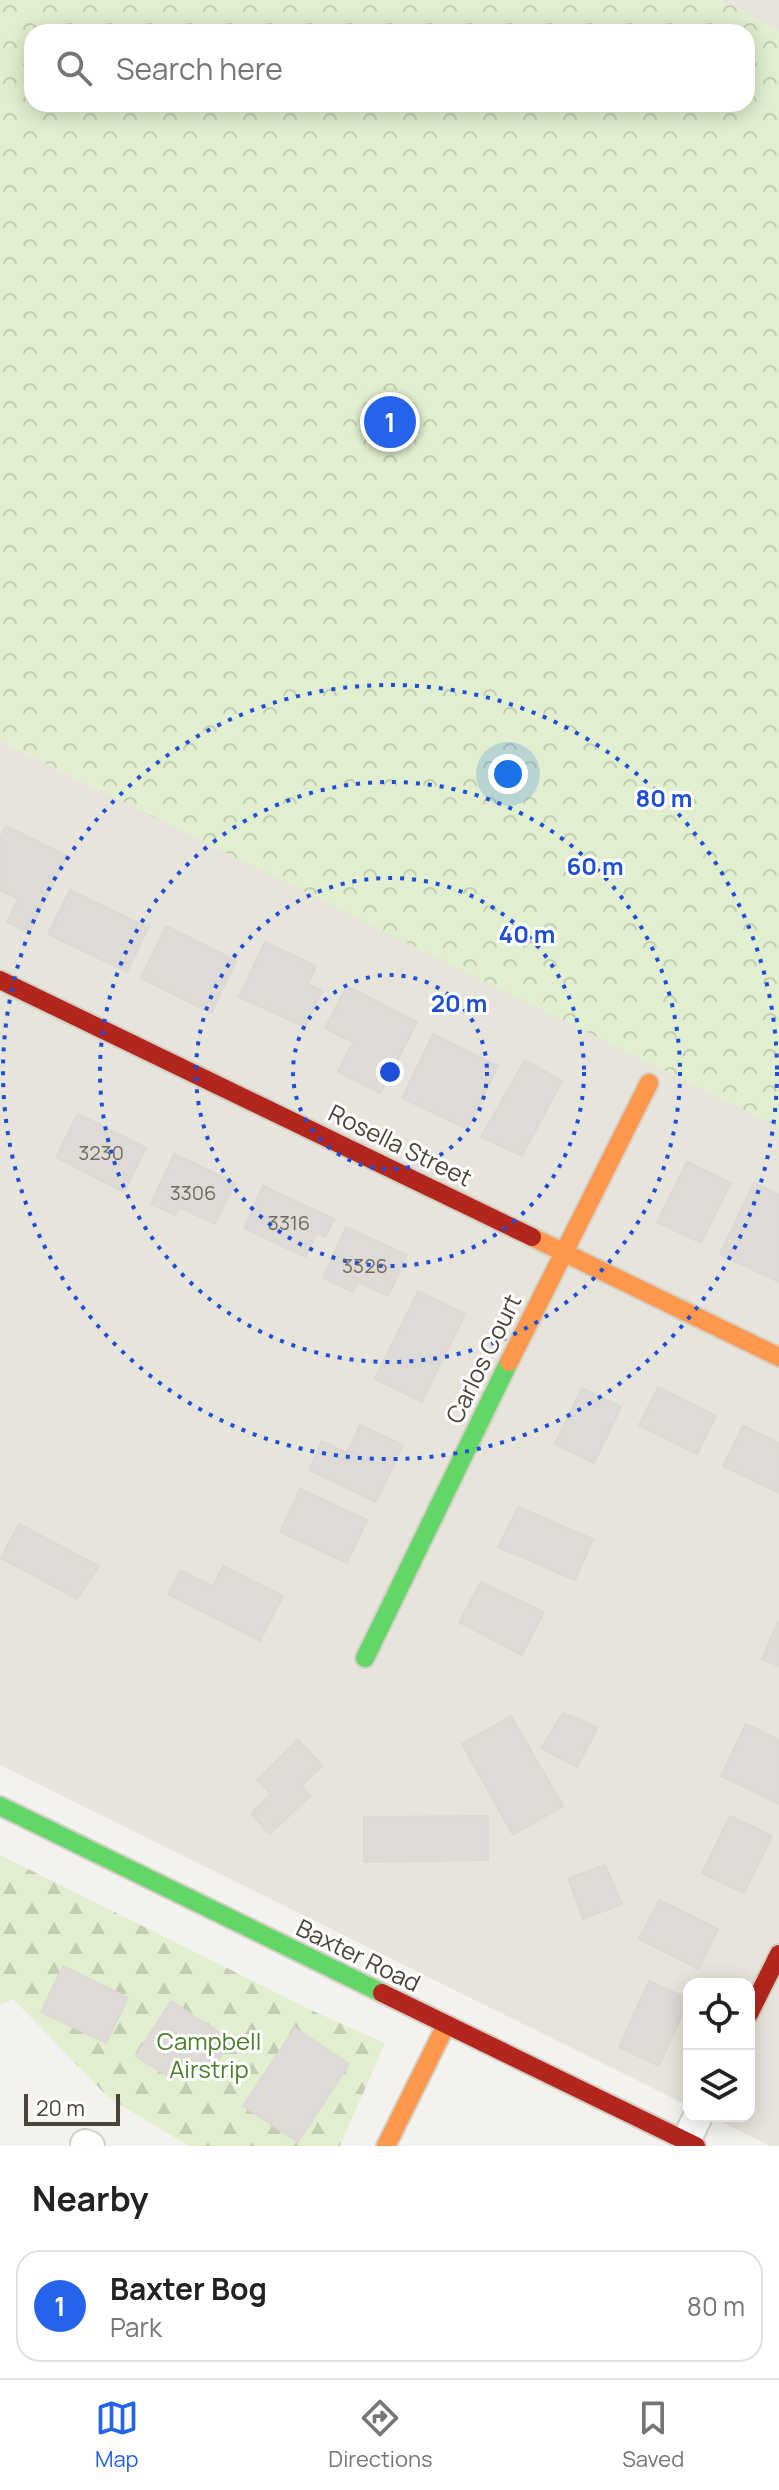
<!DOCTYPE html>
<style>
body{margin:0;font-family:Manrope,sans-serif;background:#f6f6f6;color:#222}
.controls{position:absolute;right:24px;bottom:24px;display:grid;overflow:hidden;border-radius:16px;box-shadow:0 4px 20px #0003}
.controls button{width:72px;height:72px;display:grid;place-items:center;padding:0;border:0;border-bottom:2px solid #e0e0e0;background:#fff;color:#222;font:40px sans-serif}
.scale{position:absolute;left:24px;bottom:20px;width:96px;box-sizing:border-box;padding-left:8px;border:4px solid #4b4439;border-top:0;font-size:22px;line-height:28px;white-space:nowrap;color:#4b4439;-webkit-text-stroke:6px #fff;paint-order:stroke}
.you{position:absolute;left:508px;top:774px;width:28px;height:28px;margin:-20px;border:6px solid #fff;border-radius:50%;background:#1a73e8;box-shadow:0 0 0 12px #1a73e833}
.badge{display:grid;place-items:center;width:52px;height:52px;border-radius:50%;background:#2563eb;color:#fff;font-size:26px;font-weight:700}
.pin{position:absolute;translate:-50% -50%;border:4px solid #fff;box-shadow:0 2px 8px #0006}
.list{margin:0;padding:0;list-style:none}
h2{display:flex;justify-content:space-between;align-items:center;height:104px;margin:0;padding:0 32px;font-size:34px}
h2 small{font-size:26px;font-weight:400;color:#767676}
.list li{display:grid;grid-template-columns:52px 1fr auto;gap:24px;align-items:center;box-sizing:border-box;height:112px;margin:0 16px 16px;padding:0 16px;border:2px solid #e0e0e0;border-radius:24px}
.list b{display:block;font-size:30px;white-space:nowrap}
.list p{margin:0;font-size:26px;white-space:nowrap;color:#767676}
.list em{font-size:26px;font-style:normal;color:#767676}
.icon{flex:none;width:44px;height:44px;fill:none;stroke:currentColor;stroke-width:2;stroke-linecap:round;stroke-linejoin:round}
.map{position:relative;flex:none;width:779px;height:2146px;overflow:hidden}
.search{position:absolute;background:#fff;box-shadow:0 4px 20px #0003;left:24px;right:24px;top:24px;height:88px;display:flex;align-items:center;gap:20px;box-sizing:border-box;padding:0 28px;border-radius:24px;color:#767676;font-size:30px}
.sheet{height:232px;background:#fff}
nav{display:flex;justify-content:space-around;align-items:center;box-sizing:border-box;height:112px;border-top:2px solid #e0e0e0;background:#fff;font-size:22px;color:#767676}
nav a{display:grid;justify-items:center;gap:4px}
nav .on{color:#2563eb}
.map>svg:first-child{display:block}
.residential{fill:#e7e4dc}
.forest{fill:url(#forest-firs)}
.park{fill:url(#park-crowns);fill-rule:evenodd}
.building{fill:#dedbd6;stroke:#dcd9d4;stroke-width:2}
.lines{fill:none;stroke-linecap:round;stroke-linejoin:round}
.street-casing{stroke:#d2d0cb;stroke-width:32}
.fast-casing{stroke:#d3cfc5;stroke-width:22}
.slow-casing{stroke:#d3cfc5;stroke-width:22}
.jam-casing{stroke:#d3cfc5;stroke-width:22}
.street{stroke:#fdfdfc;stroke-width:28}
.fast{stroke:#63d668;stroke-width:18}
.slow{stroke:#ff974d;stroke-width:18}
.jam{stroke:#b3261e;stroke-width:18}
.ring{fill:none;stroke:#1d4ed8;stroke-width:4;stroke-dasharray:4 8}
.labels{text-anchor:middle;stroke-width:6;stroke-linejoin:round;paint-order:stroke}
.number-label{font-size:20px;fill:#706a61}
.street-label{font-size:24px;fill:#4b4439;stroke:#fff}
.park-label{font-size:24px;fill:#4a7f2a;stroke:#fff}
.centre{fill:#1d4ed8;stroke:#fff;stroke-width:4}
.ring-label{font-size:24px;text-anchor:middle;font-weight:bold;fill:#1d4ed8;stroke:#fff;stroke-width:6;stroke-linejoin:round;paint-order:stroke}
</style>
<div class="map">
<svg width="779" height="2146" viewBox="0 0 779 2146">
<defs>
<pattern id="forest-firs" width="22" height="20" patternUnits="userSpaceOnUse" patternTransform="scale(2)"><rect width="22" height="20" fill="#e1eecf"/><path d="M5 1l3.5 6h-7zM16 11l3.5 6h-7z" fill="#c3cdb2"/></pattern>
<pattern id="park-crowns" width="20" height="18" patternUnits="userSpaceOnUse" patternTransform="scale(2)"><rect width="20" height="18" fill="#e1eecf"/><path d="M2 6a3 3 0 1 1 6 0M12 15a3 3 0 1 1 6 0" fill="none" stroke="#c3cdb2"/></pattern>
</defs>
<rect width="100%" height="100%" fill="#f4f2ee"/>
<!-- residential -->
<g class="residential">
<path d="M722,0H779V31Z"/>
<path d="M0,741L779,1122V2146H770L710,2116H749V1984H689V2106L0,1765Z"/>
</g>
<!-- forest -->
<path class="forest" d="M0,1855L313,2011L385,2043L340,2146H189L109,2098L13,1999L0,2005Z"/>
<!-- park -->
<path class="park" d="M0,0H722L779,31V1127L0,741ZM32,32H747V104H32Z"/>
<!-- building -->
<g class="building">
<path d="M6,826L67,856L29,933L7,922L18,899L0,890V838Z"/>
<path d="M70,890L148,928L127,972L48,934Z"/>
<path d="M166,926L236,961L211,1013L141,978Z"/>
<path d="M265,942L316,966L308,984L322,991L305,1027L239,997Z"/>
<path d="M347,986L417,1022L380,1093L338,1072L353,1042L325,1028Z"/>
<path d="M433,1034L498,1066L467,1129L402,1098Z"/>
<path d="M525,1060L562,1081L522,1156L481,1137Z"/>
<path d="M78,1114L146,1148L124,1192L56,1157Z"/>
<path d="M174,1154L235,1183L215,1224L179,1207L175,1215L151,1204Z"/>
<path d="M687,1162L731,1183L701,1243L657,1222Z"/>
<path d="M754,1183L779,1194V1282L720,1254Z"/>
<path d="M263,1186L334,1219L325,1237L317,1233L305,1257L244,1228Z"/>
<path d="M346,1227L407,1255L388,1296L358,1282L353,1292L323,1278Z"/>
<path d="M418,1291L465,1314L422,1402L375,1379Z"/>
<path d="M658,1387L716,1416L697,1454L639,1425Z"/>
<path d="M582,1388L621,1407L594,1463L555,1444Z"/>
<path d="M360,1425L403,1445L376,1502L309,1470L322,1441L347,1453Z"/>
<path d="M743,1426L779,1443V1493L723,1466Z"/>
<path d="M300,1489L367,1520L347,1563L280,1532Z"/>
<path d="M518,1507L593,1539L575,1580L498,1547Z"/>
<path d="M19,1524L99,1566L77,1599L1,1558Z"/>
<path d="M223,1566L283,1596L260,1641L168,1594L180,1570L213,1586Z"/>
<path d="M481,1582L544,1612L522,1655L459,1622Z"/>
<path d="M778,1622L779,1623V1666L762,1659Z"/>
<path d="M563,1713L598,1727L577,1767L541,1748Z"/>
<path d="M511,1716L563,1806L513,1835L462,1744Z"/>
<path d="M746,1724L779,1740V1804L721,1776Z"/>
<path d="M298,1740L323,1766L301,1786L310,1796L270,1834L251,1814L271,1794L257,1780Z"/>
<path d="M488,1816V1860L364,1862V1817Z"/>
<path d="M730,1816L772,1836L744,1893L702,1873Z"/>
<path d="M605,1865L622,1904L583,1919L568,1878Z"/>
<path d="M659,1900L718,1929L699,1969L639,1939Z"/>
<path d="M63,1966L128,1998L106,2043L41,2012Z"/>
<path d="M649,1981L689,1999L659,2066L619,2047Z"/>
<path d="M171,2001L231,2040L211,2072L186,2056L172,2079L136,2056Z"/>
<path d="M295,2028L349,2064L298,2142L243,2106Z"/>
</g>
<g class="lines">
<!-- street casing -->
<g class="street-casing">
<g id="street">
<path d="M686,2141L698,2116"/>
<path d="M85,2144L90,2146"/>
</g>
</g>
<!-- fast casing -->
<g class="fast-casing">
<g id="fast">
<path d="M365,1658L509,1362"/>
<path d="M0,1806L382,1993"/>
</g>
</g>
<!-- slow casing -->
<g class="slow-casing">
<g id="slow">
<path d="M532,1237L779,1357"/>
<path d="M509,1362L649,1083"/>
<path d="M386,2146L446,2025"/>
</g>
</g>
<!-- jam casing -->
<g class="jam-casing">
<g id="jam">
<path d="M0,980L532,1237"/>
<path d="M382,1993L696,2146"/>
<path d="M749,2014L779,1954"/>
</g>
</g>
<!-- street -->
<use href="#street" class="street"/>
<!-- fast -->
<use href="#fast" class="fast"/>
<!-- slow -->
<use href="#slow" class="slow"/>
<!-- jam -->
<use href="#jam" class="jam"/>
</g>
<!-- distance rings -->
<g class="ring">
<circle cx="390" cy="1072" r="97"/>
<circle cx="390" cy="1072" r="194"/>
<circle cx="390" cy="1072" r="290"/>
<circle cx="390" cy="1072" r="387"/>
</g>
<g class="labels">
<!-- number labels -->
<g class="number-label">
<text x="101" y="1160">3230</text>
<text x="193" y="1200">3306</text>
<text x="289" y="1230">3316</text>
<text x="365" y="1273">3326</text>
</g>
<!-- street labels -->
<g class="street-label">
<text transform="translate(400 1146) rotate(26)" y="8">Rosella Street</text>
<text transform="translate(484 1359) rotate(-64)" y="8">Carlos Court</text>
<text transform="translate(358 1956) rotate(26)" y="8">Baxter Road</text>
</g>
<!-- park labels -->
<g class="park-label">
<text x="209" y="2050">Campbell<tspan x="209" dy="28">Airstrip</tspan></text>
</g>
</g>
<circle cx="390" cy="1072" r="12" class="centre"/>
<g class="ring-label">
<text x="664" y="807">80 m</text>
<text x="595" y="875">60 m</text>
<text x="527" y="943">40 m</text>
<text x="459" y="1012">20 m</text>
</g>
</svg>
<div class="controls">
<button><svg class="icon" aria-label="locate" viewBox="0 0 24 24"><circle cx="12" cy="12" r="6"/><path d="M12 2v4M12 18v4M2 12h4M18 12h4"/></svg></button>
<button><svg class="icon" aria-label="layers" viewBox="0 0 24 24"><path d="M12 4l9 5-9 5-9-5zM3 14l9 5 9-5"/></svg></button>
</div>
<div class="scale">20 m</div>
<div class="you"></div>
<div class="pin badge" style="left:390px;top:422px">1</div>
<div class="search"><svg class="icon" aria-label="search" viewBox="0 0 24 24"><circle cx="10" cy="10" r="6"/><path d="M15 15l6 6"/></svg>Search here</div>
</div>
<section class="sheet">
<h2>Nearby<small></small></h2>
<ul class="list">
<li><span class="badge">1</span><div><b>Baxter Bog</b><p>Park</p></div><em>80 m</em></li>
</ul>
</section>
<nav>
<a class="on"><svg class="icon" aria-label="map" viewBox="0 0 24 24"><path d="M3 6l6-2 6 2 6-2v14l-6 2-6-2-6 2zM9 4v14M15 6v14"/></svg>Map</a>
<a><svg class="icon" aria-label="directions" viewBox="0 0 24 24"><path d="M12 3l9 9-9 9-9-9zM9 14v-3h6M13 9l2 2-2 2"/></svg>Directions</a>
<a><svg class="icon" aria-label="saved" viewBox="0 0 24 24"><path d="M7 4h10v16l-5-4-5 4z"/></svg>Saved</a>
</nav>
